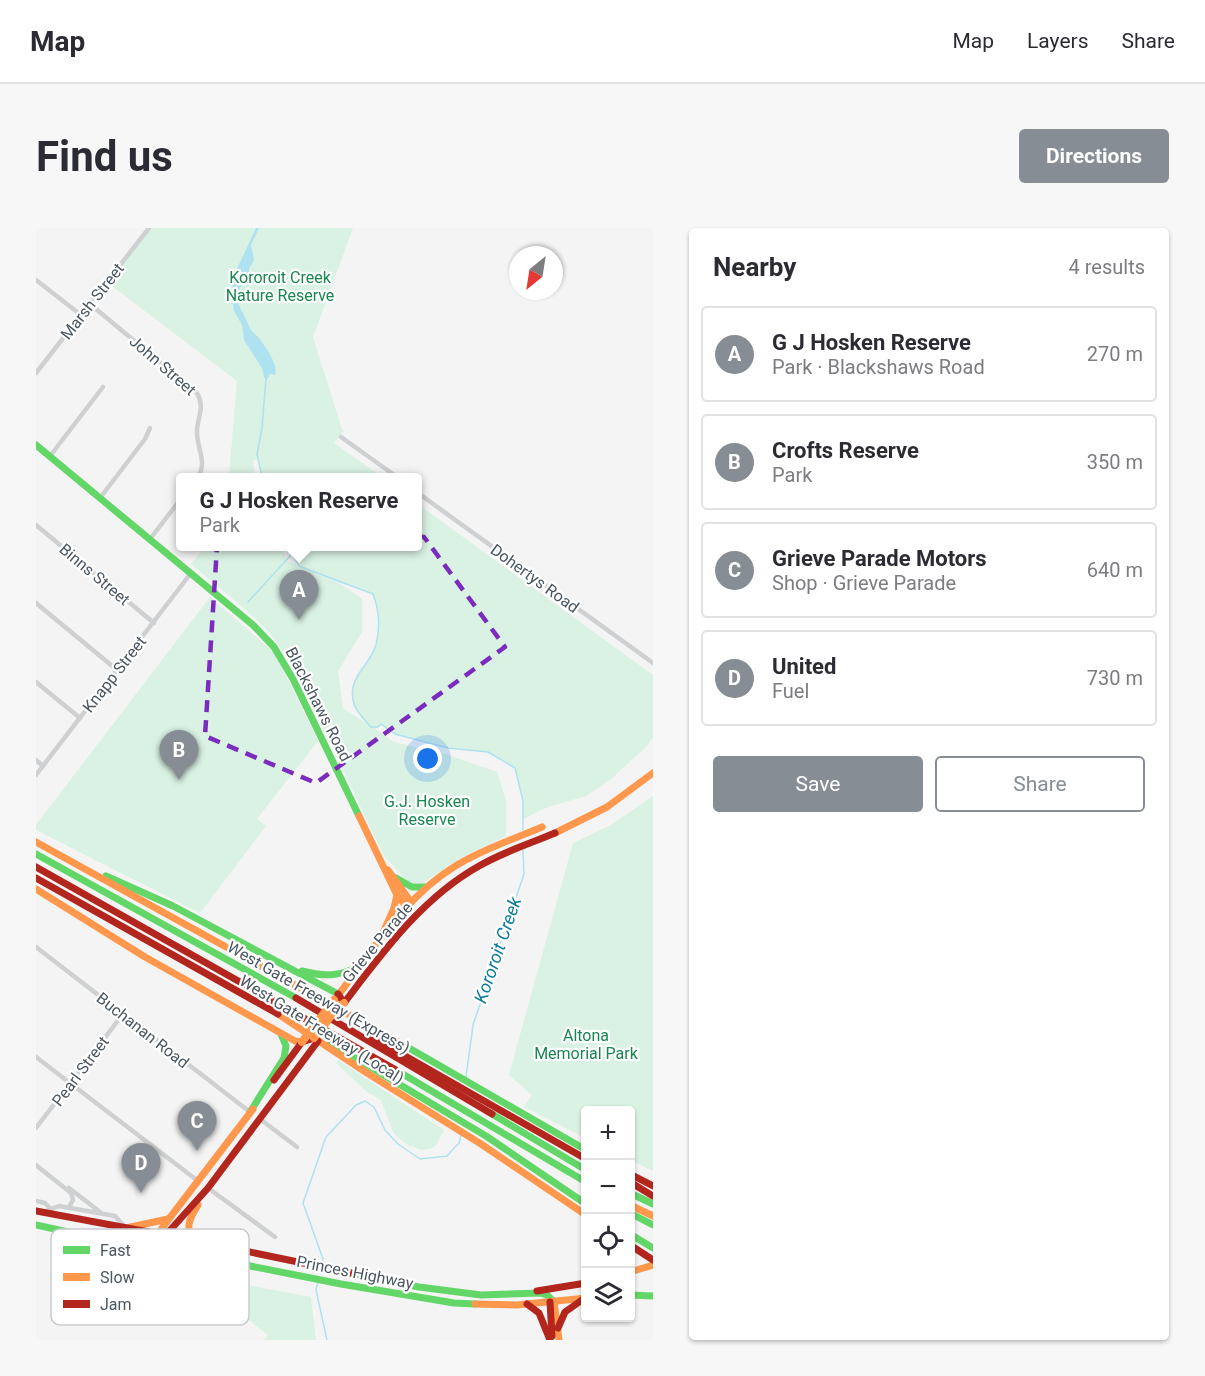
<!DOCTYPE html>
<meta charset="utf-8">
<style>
body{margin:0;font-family:Roboto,sans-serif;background:#f7f7f7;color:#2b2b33}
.controls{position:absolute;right:18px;bottom:18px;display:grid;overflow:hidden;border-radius:6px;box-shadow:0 2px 4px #0004}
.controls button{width:54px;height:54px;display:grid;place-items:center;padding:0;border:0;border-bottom:2px solid #e1e1e2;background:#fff;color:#2b2b33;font:30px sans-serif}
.compass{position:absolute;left:473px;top:18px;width:54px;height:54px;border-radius:50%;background:#fff;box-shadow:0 2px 4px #0004;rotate:210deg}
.you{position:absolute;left:392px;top:531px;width:21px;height:21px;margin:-15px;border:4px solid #fff;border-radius:50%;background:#1a73e8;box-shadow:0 0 0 9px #1a73e833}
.badge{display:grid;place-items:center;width:39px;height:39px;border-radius:50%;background:#868d94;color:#fff;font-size:20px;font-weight:700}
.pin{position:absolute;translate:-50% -50px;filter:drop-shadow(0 2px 3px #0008)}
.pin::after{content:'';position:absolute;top:32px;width:21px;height:18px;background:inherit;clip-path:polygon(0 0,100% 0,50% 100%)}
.popup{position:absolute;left:140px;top:245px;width:246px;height:78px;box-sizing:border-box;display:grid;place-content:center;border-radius:6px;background:#fff;filter:drop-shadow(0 2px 4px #0005);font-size:20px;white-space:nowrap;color:#7c7c81}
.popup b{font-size:22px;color:#2b2b33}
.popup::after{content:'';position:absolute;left:50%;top:100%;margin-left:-12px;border:12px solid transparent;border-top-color:#fff}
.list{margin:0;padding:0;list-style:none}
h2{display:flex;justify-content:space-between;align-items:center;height:78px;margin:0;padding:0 24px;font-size:26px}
h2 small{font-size:20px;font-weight:400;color:#7c7c81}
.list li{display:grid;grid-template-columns:39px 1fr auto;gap:18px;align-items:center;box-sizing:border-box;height:96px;margin:0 12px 12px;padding:0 12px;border:2px solid #e1e1e2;border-radius:6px}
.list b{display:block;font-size:22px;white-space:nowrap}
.list p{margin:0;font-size:20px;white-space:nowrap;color:#7c7c81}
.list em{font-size:20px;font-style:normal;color:#7c7c81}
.actions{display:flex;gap:12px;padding:18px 24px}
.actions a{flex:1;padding:14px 0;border:2px solid #868d94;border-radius:6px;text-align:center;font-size:21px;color:#868d94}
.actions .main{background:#868d94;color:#fff}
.icon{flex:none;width:33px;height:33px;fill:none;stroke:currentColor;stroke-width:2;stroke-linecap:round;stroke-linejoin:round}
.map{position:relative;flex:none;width:617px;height:1112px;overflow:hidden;border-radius:6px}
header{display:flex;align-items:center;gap:36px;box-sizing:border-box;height:84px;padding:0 30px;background:#fff;border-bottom:2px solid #e1e1e2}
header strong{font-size:28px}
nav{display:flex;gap:33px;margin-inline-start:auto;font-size:21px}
.intro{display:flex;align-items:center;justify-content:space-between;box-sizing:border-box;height:144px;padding:0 36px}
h1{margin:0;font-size:42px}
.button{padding:15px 27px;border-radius:6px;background:#868d94;color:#fff;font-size:21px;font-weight:700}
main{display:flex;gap:36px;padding:0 36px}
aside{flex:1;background:#fff;border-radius:6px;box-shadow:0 2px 4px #0004}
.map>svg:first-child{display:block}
.green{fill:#d9f2e3;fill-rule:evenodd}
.water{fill:#aee2f0}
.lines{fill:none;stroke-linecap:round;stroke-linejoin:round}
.stream{stroke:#aee2f0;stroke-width:1.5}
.street{stroke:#ced0d2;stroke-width:4.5}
.fast{stroke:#63d668;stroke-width:7}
.slow{stroke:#ff974d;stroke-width:7}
.jam{stroke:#b3261e;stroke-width:7}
.slow-bridge{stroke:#ff974d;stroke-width:8}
.marked{fill:none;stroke:#7b2cbf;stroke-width:4.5;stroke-dasharray:12 8;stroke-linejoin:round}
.labels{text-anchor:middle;stroke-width:4.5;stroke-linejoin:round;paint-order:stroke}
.park-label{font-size:16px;fill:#17864f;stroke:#fff}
.street-label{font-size:16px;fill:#4a5661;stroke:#fff}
.water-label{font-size:18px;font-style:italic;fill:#0c7c9b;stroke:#fff}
.key{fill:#fff;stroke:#c9ccd0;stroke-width:1.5}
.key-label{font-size:16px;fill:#4a5661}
</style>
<header>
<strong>Map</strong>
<nav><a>Map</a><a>Layers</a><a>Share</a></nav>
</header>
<div class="intro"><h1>Find us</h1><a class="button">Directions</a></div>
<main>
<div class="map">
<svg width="617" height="1112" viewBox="0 0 617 1112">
<rect width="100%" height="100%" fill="#f4f4f4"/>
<!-- green -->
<g class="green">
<path d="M115,0H317L277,109L306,201L308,203L298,215L346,249H226L222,232L226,229L217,233L219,249H193L201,153L72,55Z"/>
<path d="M382,276L617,447V510L609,520L574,552L550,568L512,579L487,591V573L479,540L452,524L412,520L359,506L345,496L342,499H337L358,514L409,526L461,544L470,573V608L426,629L387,655H378L368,650L348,628L271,466L250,427L232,403L210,382L155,336L169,319H245L251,333L261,337L252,319L382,318ZM303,355L322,359L336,366C344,381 344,400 340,417C333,439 309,450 318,477C320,484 328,490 331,496L307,480L302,443L326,404V371Z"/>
<path d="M174,369L239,425L282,513L221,591L230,598L164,685L0,602V597Z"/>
<path d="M617,568V943L595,932L594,882H550L549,910L488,879L496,867L473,847L537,615L575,597Z"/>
<path d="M302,832L408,902L401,916L396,920L385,922L374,918L363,911L357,904L345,872L331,864L300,835Z"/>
<path d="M153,1046L275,1069L280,1112H227L232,1107Z"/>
</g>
<!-- water -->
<path class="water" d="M220,0H223L215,17L218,32L213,41V45L200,67C202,78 209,88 213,98C214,102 219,106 222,109C229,118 243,137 239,147L234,146L231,152L228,149L226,140L208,112L206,97L198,83L195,66L199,45Z"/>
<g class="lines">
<!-- stream -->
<g class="stream">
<path d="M226,249L221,226L226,200L230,150"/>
<path d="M252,318L263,338L337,366C343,381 344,400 340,417C333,440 310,449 318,476C320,484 330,493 335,499H342L345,496L359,506L412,520L452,524L479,540L487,573V602"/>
<path d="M212,374L255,327"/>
<path d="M430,849L437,797L488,646L487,622"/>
<path d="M286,1035L287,1031L267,975L290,909L320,877L329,873L338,879L349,902L362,916L384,931L411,928L423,915L425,907"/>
<path d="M282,1054L280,1062L291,1112"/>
</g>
<!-- street -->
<g class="street">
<path d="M0,52L45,87"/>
<path d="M54,76L161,165C169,179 162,188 161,202C160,220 172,233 162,249"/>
<path d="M0,145L113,0"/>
<path d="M305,209L361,249"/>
<path d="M14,228L67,159"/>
<path d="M382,265L617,435"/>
<path d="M64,270L109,211L114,200"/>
<path d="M0,297L118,395"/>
<path d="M114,311L144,272"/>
<path d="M0,375L81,442"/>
<path d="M0,454L44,490"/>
<path d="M0,532L7,538"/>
<path d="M0,547L155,345"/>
<path d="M0,719L214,884"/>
<path d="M0,829L162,953"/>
<path d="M224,891L261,919"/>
<path d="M0,900L87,786"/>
<path d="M0,937L35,965L37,972L33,979"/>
<path d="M33,960L64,984"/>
<path d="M172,960L239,1009"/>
<path d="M0,973L9,975L15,981"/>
<path d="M10,983L23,978L79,988L90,1000"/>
</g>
<!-- fast -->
<g class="fast">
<path d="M0,217L217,397L238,419L257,451L323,588"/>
<path d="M0,626L260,770"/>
<path d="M70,648L137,678L302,766"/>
<path d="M360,650L376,659H390"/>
<path d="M266,743C289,749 307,749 327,735"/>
<path d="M294,815L450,908L550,976"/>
<path d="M366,816L550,922"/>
<path d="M360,842L550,954"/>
<path d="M214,884L248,830L250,818L245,806"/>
<path d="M456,886L550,942"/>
<path d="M594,965L617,976"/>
<path d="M594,985L617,997"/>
<path d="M0,997L91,1017L134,1022L305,1056L418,1075L439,1076"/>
<path d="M594,1006L617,1020"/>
<path d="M315,1045L383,1059L445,1067L504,1065L511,1067L518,1074"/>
<path d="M594,1067L617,1068"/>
</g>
<!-- slow -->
<g class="slow">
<path d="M323,588L361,667L370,678"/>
<path d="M519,605L571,579L617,545"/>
<path d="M0,614L366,816"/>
<path d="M352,642L375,674"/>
<path d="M0,661L109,729L259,813L266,814"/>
<path d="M346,707L358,680L361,667"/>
<path d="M300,770C336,723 369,668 421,637C447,621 478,611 506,599"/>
<path d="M242,786L331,845L445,916L550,987"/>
<path d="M594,977L617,988"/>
<path d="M90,1000L132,991"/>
<path d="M160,1013C147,1001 154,990 162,977"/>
<path d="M116,1020L126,1000L217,881"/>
<path d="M594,1044L617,1037"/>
<path d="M518,1074L523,1112"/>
<path d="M439,1076L481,1077L550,1070"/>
</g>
<!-- jam -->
<g class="jam">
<path d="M0,639L360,842"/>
<path d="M0,650L242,786"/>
<path d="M302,766L308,775C347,724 386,670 443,638C467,624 493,616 519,605"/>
<path d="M260,770L456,886"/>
<path d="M336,809L550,931"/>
<path d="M238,852L266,814L278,810"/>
<path d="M594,946L617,958"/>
<path d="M594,954L617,968"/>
<path d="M0,983L161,1013L315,1045"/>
<path d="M128,1009L172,960L282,813"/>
<path d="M594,1017L617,1032"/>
<path d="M501,1063L550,1055"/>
<path d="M514,1074L516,1108"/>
<path d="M491,1076L503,1085L514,1112"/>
<path d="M522,1100L529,1084L546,1072"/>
</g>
<!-- slow-bridge -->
<g class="slow-bridge">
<path d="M278,810L302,779L308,775"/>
<path d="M266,814L298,772"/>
</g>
</g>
<!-- marked area -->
<path class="marked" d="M182,303L388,309L469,419L280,555L169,508Z"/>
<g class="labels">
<!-- park labels -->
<g class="park-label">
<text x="244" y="55">Kororoit Creek<tspan x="244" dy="18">Nature Reserve</tspan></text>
<text x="391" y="579">G.J. Hosken<tspan x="391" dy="18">Reserve</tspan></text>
<text x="550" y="813">Altona<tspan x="550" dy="18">Memorial Park</tspan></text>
</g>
<!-- street labels -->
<g class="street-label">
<text transform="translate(56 73) rotate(-52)" y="6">Marsh Street</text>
<text transform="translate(127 137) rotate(41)" y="6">John Street</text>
<text transform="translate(59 346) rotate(40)" y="6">Binns Street</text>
<text transform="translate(499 350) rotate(36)" y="6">Dohertys Road</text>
<text transform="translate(78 446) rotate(-52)" y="6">Knapp Street</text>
<text transform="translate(283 476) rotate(63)" y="6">Blackshaws Road</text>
<text transform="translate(341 714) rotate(-50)" y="6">Grieve Parade</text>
<text transform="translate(283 769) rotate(30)" y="6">West Gate Freeway (Express)</text>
<text transform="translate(286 801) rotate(32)" y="6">West Gate Freeway (Local)</text>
<text transform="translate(107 802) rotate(38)" y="6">Buchanan Road</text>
<text transform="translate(44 843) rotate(-53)" y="6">Pearl Street</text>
<text transform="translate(319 1044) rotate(11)" y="6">Princes Highway</text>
</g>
<!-- water labels -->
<g class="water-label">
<text transform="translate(462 722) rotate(-71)" y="6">Kororoit Creek</text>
</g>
</g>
<!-- legend -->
<rect x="15" y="1001" width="198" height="96" rx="9" class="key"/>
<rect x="27" y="1018" width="27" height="8" fill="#63d668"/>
<rect x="27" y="1045" width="27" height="8" fill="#ff974d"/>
<rect x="27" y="1072" width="27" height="8" fill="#b3261e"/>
<g class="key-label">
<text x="64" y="1028">Fast</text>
<text x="64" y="1055">Slow</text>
<text x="64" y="1082">Jam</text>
</g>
</svg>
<div class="controls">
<button>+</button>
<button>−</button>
<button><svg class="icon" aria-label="locate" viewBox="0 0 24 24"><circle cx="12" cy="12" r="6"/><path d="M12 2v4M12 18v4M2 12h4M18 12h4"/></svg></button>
<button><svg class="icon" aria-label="layers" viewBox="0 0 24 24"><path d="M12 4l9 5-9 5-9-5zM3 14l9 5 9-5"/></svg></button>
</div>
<svg class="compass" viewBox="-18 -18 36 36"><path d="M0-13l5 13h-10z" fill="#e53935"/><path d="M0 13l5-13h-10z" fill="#7c7c81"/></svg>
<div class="you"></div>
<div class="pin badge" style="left:263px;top:392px">A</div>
<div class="popup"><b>G J Hosken Reserve</b>Park</div>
<div class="pin badge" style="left:143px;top:552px">B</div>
<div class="pin badge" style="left:161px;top:923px">C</div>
<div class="pin badge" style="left:105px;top:965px">D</div>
</div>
<aside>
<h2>Nearby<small>4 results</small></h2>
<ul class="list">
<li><span class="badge">A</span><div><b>G J Hosken Reserve</b><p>Park · Blackshaws Road</p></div><em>270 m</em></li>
<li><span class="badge">B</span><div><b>Crofts Reserve</b><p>Park</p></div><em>350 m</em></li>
<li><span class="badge">C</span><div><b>Grieve Parade Motors</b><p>Shop · Grieve Parade</p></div><em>640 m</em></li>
<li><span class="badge">D</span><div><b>United</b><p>Fuel</p></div><em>730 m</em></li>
</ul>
<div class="actions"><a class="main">Save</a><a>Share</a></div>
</aside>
</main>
